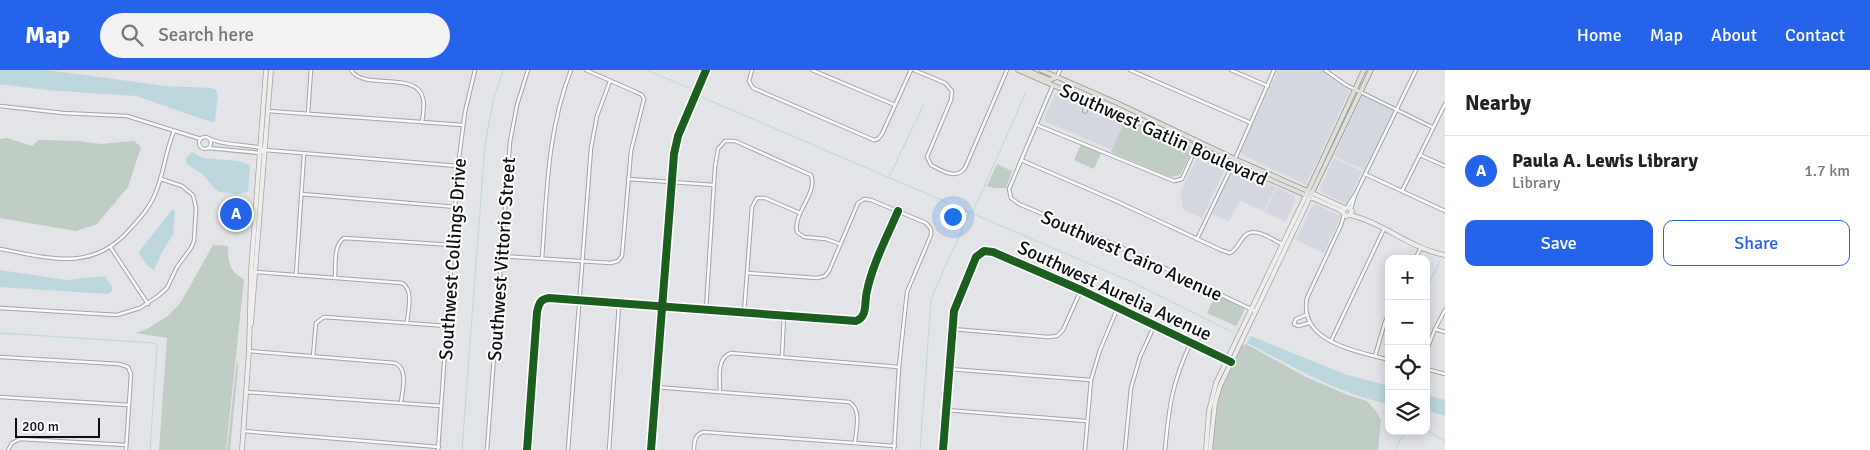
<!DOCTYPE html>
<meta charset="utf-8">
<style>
body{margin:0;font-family:Signika,sans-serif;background:#f2f2f2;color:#222}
.controls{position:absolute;right:15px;bottom:15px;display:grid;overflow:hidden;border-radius:10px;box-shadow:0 2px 12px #0003}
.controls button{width:45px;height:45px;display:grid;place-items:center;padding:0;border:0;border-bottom:1px solid #e0e0e0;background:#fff;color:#222;font:25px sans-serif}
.scale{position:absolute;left:15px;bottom:12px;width:85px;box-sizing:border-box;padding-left:5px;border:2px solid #0e0f11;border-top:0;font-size:14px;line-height:18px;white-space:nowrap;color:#0e0f11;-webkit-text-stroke:4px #fff;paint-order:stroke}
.you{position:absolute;left:952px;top:146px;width:18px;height:18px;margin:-12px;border:4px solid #fff;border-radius:50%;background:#1a73e8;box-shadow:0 0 0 8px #1a73e833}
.badge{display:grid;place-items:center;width:32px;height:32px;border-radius:50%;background:#2563eb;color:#fff;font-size:16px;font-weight:700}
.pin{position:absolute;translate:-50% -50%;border:2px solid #fff;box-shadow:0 1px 5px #0006}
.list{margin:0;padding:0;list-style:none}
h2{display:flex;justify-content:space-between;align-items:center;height:65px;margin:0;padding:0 20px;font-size:21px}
h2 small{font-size:16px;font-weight:400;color:#767676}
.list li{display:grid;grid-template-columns:32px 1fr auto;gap:15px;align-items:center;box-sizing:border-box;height:70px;padding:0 20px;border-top:1px solid #e0e0e0}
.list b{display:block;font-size:19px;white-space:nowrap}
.list p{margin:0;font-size:16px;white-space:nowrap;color:#767676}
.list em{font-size:16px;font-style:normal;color:#767676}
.actions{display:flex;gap:10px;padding:15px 20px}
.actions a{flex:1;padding:11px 0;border:1px solid #2563eb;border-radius:10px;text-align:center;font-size:18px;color:#2563eb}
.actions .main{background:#2563eb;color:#fff}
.icon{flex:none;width:28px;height:28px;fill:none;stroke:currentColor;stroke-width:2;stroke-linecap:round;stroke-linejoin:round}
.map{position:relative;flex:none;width:1445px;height:380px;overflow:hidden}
header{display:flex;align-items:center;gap:30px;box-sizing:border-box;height:70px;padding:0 25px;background:#2563eb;color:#fff}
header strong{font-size:24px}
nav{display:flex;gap:28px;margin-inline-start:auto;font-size:18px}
.search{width:350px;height:45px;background:#f2f2f2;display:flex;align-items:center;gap:12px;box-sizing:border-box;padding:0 18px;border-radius:28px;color:#767676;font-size:19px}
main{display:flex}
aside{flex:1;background:#fff}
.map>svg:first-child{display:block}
.built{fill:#d5d8e1}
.green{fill:#bfcdc5}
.water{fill:#bcd7de}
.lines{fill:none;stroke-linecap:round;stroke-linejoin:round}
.stream{stroke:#bcd7de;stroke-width:1}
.street-casing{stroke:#a3a4a7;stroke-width:4.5}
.secondary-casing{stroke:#a3a4a7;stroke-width:5.5}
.primary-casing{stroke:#96958d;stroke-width:5.5}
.street{stroke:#fbfbfb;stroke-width:2.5}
.secondary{stroke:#eeedeb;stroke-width:4}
.primary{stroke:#e0e0db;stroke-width:4}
.cycleway-casing{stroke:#fff;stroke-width:11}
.cycleway{stroke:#1b5e20;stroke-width:8}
.labels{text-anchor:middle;stroke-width:4;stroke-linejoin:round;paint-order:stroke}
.street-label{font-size:19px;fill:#0e0f11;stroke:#fff}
</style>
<header>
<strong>Map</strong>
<div class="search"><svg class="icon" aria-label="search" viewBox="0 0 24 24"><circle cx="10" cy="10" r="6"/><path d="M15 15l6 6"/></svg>Search here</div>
<nav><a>Home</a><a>Map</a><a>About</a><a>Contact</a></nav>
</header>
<main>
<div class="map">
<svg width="1445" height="380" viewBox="0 0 1445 380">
<rect width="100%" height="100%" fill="#e2e4e7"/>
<!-- built -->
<g class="built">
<path d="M1278,0H1322L1350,20L1306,115L1247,87L1240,82Z"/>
<path d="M1056,22L1124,52L1112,80L1046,52L1044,49Z"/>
<path d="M1363,25L1394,40L1353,125L1364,100L1334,86Z"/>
<path d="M1199,84L1226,97L1202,148L1183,139L1180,122Z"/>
<path d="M1334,88L1362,101L1347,134L1321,122L1320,118Z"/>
<path d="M1232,98L1276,117L1264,141L1240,131L1229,152L1211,143Z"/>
<path d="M1277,117L1295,126V130L1286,152L1265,142Z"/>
<path d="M1315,134L1341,146L1324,183L1296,170L1312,136L1314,137Z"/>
</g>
<!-- green -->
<g class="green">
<path d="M1125,50L1192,80L1180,105L1171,107L1111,82Z"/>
<path d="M7,68L32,76L39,70L79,71L101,74L134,71L141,77L128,117L97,154L76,161L0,148V69Z"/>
<path d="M1081,74L1101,83L1094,99L1074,90Z"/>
<path d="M997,94L1012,101L1006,118H993L987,116Z"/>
<path d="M213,175L228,176C228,191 229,202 244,209L226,380H159L167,268L136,263L147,259L168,246L181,232Z"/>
<path d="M1216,224L1245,239L1236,256L1207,243Z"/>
<path d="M1246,274L1306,307L1348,325L1367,331L1376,341L1381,350L1378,380H1212L1217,334L1221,317L1240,277Z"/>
<path d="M237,290L238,297L230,380H227Z"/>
</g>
<!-- water -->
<g class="water">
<path d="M0,0H47L166,16L211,18L216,20L218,26L215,50L214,53L136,26L46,20L0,14Z"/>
<path d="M192,82L203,88L238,91L250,95L248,122L239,124L219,122L215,119L202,104L186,93V88Z"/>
<path d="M173,139L175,142L173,164L161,184L154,200C147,197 143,190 139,183L141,179Z"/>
<path d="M0,200L67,210L105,206L112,217V221L108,224L0,217Z"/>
<path d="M1251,266L1344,304L1389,316V334C1337,324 1293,296 1247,273Z"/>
<path d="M1426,325L1445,330V346L1426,340Z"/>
</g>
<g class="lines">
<!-- stream -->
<g class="stream">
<path d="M647,0L689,18"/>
<path d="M702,27L1122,208L1126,209L1232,262"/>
<path d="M889,107L924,34"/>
<path d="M972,144L1025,24"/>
<path d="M1426,220L1440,191"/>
<path d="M0,263L155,273L157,276L150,380"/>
<path d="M1426,350L1429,341"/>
<path d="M1426,360L1445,371"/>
<path d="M462,380L485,74L494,27L503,0"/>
<path d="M920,380L931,231L933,224L969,144"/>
<path d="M1395,380L1401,369L1410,361"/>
</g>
<!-- street casing -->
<g class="street-casing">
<g id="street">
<path d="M351,0C363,21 416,0 423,28C425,36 423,44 422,52"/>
<path d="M752,0L749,11L753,18L874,70L878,69L882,64L911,0"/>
<path d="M812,0L895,35"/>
<path d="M914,0L945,13L952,21L951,30L927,87L931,95C942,101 956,110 965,98L1007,0"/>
<path d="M1130,0L1251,53"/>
<path d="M1231,0L1268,16"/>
<path d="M1325,0L1346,15L1432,57"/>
<path d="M1057,7L1060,0"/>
<path d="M1053,15L1009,119L1011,128L1019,134L1116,175L1255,241"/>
<path d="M0,36L63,43L127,46L201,69"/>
<path d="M268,41L463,55"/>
<path d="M308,43L311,0"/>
<path d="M1037,55L1174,111L1182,109L1196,78"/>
<circle cx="205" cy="73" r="6"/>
<path d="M210,69C227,77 254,73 265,80L458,96"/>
<path d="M208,78L260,83L265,80"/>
<path d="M1420,85L1445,96"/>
<path d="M1235,89L1274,0"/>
<path d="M1021,90L1116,131L1221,180L1230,183C1237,179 1238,174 1243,168C1252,154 1271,169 1282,174"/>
<path d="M1365,104L1445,141"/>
<path d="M628,109L714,115"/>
<path d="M1402,121L1445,34"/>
<path d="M301,124L456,137"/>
<path d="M1348,136L1354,126"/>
<path d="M1351,139L1355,125L1416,0"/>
<path d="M1344,145L1341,155L1307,228C1298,272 1357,281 1389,290"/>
<path d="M1197,169L1233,94"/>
<path d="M111,178L148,234"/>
<path d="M0,179C50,188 93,203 131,158C140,148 150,137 155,124C164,104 165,82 174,61"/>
<path d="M502,186L611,193L618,191L622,186L631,81L644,29L642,25L636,22L586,0"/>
<path d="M542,188C547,122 547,62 571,0"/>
<path d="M1415,189L1421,178"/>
<path d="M256,202L402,213C414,220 408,240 407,253"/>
<path d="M748,203L817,208L825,206L829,201L858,133L864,129L871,130L926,153L931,159V165L907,222L899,297L894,380"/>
<path d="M296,204L304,84"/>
<path d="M335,207C336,196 333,175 344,168L453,175"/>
<path d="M0,238L117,245L140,238L158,226L167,218L177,197L191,178L194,171L196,138L193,125L188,121L182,116L161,109"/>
<path d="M706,240L715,97L718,79L725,71H735L811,105C818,124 793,142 797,162L804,167L826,169L840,174"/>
<path d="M744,243L752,137L757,128H765L800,143"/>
<path d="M1306,245L1296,249L1294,254L1298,256L1309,253"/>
<path d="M952,259L1048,267L1057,266L1063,260L1081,220"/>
<path d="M1435,259L1445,262"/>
<path d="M1331,271L1384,159"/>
<path d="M249,281L395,293C409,299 402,321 401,333"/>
<path d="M1426,282L1435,259L1445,240"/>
<path d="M313,286L316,253L324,247L447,256"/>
<path d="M782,286L784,246"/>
<path d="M1375,286L1385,252L1389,243"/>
<path d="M0,287L119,294L128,297L131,304L126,380"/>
<path d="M949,299L1091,310"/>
<path d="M1426,299L1445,304"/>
<path d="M655,317L849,332C862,339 856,360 855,372"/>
<path d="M246,322L441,336"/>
<path d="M720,322C720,309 716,288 731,283L899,297"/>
<path d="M0,327L129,335"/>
<path d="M946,340L1086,351"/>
<path d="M243,361L439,377"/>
<path d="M8,380L12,373L20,369L126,375"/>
<path d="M438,380L458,96L465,42L475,0"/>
<path d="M487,380L510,72L517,35L528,0"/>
<path d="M527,380L537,242C539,234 540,229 549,228L856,251C868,247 864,232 867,221C873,193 887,167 898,141"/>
<path d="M568,380L591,78L597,46L610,11"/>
<path d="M609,380L619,234"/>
<path d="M694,380C694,371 695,364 704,362L895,376"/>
<path d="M943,380L954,241L976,187L984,181L993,182L1081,220L1231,292"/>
<path d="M1085,380L1091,310L1100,280L1118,237"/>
<path d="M1125,380L1131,318L1140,287L1155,254"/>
<path d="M1165,380C1169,336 1172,313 1191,272"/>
</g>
</g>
<!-- secondary casing -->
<g class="secondary-casing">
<g id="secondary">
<path d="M1312,123L1345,138"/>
<path d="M1350,145C1384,153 1411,179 1445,185"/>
<path d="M251,254L271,0"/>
<path d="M242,380L249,281L251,201L266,0"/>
<path d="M651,380L674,84L678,66L706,0"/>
<path d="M1206,380L1209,341L1216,313L1308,121"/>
<path d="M1210,380L1215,333L1220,316L1310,127L1340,140L1346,146L1350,145L1352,141L1348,137L1344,139L1343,142"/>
</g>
</g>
<!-- primary casing -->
<g class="primary-casing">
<g id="primary">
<path d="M1018,0L1310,127L1371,0"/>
<path d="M1041,0L1117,33L1235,89L1312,123"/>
<path d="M1025,1L1031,2L1050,10L1057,7"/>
<path d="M1084,31L1087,33L1085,41"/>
<path d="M1308,121L1364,0"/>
</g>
</g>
<!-- street -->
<use href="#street" class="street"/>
<!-- secondary -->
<use href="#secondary" class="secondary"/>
<!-- primary -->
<use href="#primary" class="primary"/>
<!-- cycleway casing -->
<g class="cycleway-casing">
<g id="cycleway">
<path d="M527,380L537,242C539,234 540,229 549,228L856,251C868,247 864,232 867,221C873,193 887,167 898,141"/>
<path d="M651,380L674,84L678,66L706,0"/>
<path d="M943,380L954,241L976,187L984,181L993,182L1081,220L1231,292"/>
</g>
</g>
<!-- cycleway -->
<use href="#cycleway" class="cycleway"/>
</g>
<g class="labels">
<!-- street labels -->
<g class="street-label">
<text transform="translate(1164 64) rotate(24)" y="7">Southwest Gatlin Boulevard</text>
<text transform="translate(1132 185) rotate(24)" y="7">Southwest Cairo Avenue</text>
<text transform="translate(452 189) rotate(-86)" y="7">Southwest Collings Drive</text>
<text transform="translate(501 189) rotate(-86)" y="7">Southwest Vittorio Street</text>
<text transform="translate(1115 220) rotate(25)" y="7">Southwest Aurelia Avenue</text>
</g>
</g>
</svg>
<div class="controls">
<button>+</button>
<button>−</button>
<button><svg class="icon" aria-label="locate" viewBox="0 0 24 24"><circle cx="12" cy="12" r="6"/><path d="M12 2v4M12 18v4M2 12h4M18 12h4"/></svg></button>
<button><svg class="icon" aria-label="layers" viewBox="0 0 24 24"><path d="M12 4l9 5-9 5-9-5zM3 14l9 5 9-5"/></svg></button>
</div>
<div class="scale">200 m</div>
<div class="you"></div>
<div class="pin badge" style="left:236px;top:144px">A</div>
</div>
<aside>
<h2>Nearby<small></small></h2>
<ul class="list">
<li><span class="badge">A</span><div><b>Paula A. Lewis Library</b><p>Library</p></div><em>1.7 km</em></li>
</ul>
<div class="actions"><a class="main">Save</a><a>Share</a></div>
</aside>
</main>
